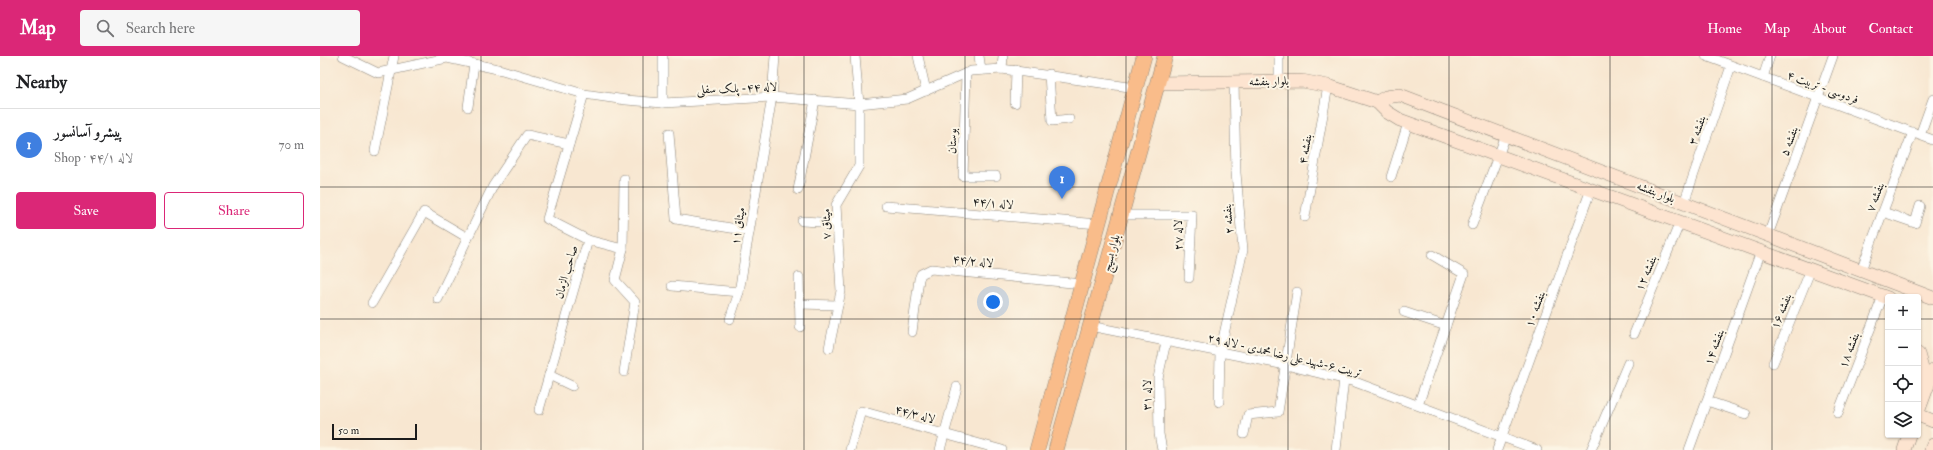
<!DOCTYPE html>
<meta charset="utf-8">
<style>
body{margin:0;font-family:"IM FELL Double Pica",Amiri,serif;background:#f6f6f6;color:#202124}
.controls{position:absolute;right:12px;bottom:12px;display:grid;overflow:hidden;border-radius:4px;box-shadow:0 1px 3px #0004}
.controls button{width:36px;height:36px;display:grid;place-items:center;padding:0;border:0;border-bottom:1px solid #e0e0e0;background:#fff;color:#202124;font:20px sans-serif}
.scale{position:absolute;left:12px;bottom:10px;width:85px;box-sizing:border-box;padding-left:4px;border:2px solid #1c1c1c;border-top:0;font-size:11px;line-height:14px;white-space:nowrap;color:#1c1c1c;-webkit-text-stroke:3px #fcf5e5;paint-order:stroke}
.you{position:absolute;left:673px;top:246px;width:14px;height:14px;margin:-10px;border:3px solid #fff;border-radius:50%;background:#1a73e8;box-shadow:0 0 0 6px #1a73e833}
.badge{display:grid;place-items:center;width:26px;height:26px;border-radius:50%;background:#db2777;color:#fff;font-size:13px;font-weight:700}
.pin{position:absolute;translate:-50% -33px;filter:drop-shadow(0 1px 2px #0008)}
.pin::after{content:'';position:absolute;top:21px;width:14px;height:12px;background:inherit;clip-path:polygon(0 0,100% 0,50% 100%)}
.list{margin:0;padding:0;list-style:none}
h2{display:flex;justify-content:space-between;align-items:center;height:52px;margin:0;padding:0 16px;font-size:17px}
h2 small{font-size:13px;font-weight:400;color:#757577}
.list li{display:grid;grid-template-columns:26px 1fr auto;gap:12px;align-items:center;box-sizing:border-box;height:72px;padding:0 16px;border-top:1px solid #e0e0e0}
.list b{display:block;font-size:15px;white-space:nowrap}
.list p{margin:0;font-size:13px;white-space:nowrap;color:#757577}
.list em{font-size:13px;font-style:normal;color:#757577}
.actions{display:flex;gap:8px;padding:12px 16px}
.actions a{flex:1;padding:9px 0;border:1px solid #db2777;border-radius:4px;text-align:center;font-size:14px;color:#db2777}
.actions .main{background:#db2777;color:#fff}
.icon{flex:none;width:22px;height:22px;fill:none;stroke:currentColor;stroke-width:2;stroke-linecap:round;stroke-linejoin:round}
.map{position:relative;flex:none;width:1613px;height:394px;overflow:hidden}
header{display:flex;align-items:center;gap:24px;box-sizing:border-box;height:56px;padding:0 20px;background:#db2777;color:#fff}
header strong{font-size:19px}
nav{display:flex;gap:22px;margin-inline-start:auto;font-size:14px}
.search{width:280px;height:36px;background:#f6f6f6;display:flex;align-items:center;gap:10px;box-sizing:border-box;padding:0 14px;border-radius:4px;color:#757577;font-size:15px}
main{display:flex}
aside{flex:1;background:#fff}
.map>svg:first-child{display:block}
.lines{fill:none;stroke-linecap:round;stroke-linejoin:round}
.minor-casing{stroke:#8a8276;stroke-width:10}
.secondary-casing{stroke:#8a8276;stroke-width:14}
.primary-casing{stroke:#8a8276;stroke-width:16}
.minor{stroke:#fff;stroke-width:9}
.secondary{stroke:#fde4d0;stroke-width:13}
.primary{stroke:#f9bc8a;stroke-width:15}
.grid{fill:none;stroke:#1c1c1c;stroke-width:1;stroke-opacity:0.55}
.labels{text-anchor:middle;stroke-width:4;stroke-linejoin:round;paint-order:stroke}
.street-label{font-size:12px;fill:#1c1c1c;stroke:#fcf5e5}
</style>
<header>
<strong>Map</strong>
<div class="search"><svg class="icon" aria-label="search" viewBox="0 0 24 24"><circle cx="10" cy="10" r="6"/><path d="M15 15l6 6"/></svg>Search here</div>
<nav><a>Home</a><a>Map</a><a>About</a><a>Contact</a></nav>
</header>
<main>
<aside>
<h2>Nearby<small></small></h2>
<ul class="list">
<li><span class="badge" style="background:#3f7fe0">1</span><div><b>پیشرو آسانسور</b><p>Shop · لاله ۴۴/۱</p></div><em>70 m</em></li>
</ul>
<div class="actions"><a class="main">Save</a><a>Share</a></div>
</aside>
<div class="map">
<svg width="1613" height="394" viewBox="0 0 1613 394">
<rect width="100%" height="100%" fill="#fcf5e5"/>
<filter id="ink" filterUnits="userSpaceOnUse"><feTurbulence type="fractalNoise" baseFrequency=".025" numOctaves="2"/><feDisplacementMap in="SourceGraphic" scale="8" xChannelSelector="R" yChannelSelector="G"/><feConvolveMatrix kernelMatrix="1 2 1 2 8 2 1 2 1" color-interpolation-filters="sRGB"/></filter>
<filter id="wash" filterUnits="userSpaceOnUse"><feTurbulence type="fractalNoise" baseFrequency=".012" numOctaves="4" result="noise"/><feDisplacementMap in="SourceGraphic" scale="16" xChannelSelector="R" yChannelSelector="G"/><feGaussianBlur stdDeviation="0.9" result="paint"/><feColorMatrix in="noise" values="0 0 0 0 0 0 0 0 0 0 0 0 0 0 0 0 0 1.4 0 .05"/><feComposite in="paint" operator="in"/></filter>
<g filter="url(#wash)">
<rect width="100%" height="100%" fill="#f8e7d1"/>
</g>
<g filter="url(#ink)">
<g class="lines">
<!-- minor casing -->
<g class="minor-casing">
<g id="minor">
<path d="M23,0L58,17L127,2L182,14L264,38L306,44L343,47L452,41L539,48L587,43L651,15L682,13L816,32"/>
<path d="M598,0L606,35"/>
<path d="M659,0L661,14"/>
<path d="M1386,0L1613,84"/>
<path d="M682,13L683,0"/>
<path d="M646,17L643,120H676"/>
<path d="M729,18L732,65L749,63"/>
<path d="M1443,21L1450,0"/>
<path d="M959,25V0"/>
<path d="M343,47V0"/>
<path d="M695,47L696,14"/>
<path d="M148,51L154,8"/>
<path d="M349,77L356,163L429,175"/>
<path d="M1600,79L1613,43"/>
<path d="M55,95L74,0"/>
<path d="M1071,121L1088,67"/>
<path d="M478,134L495,44"/>
<path d="M1364,147L1411,10"/>
<path d="M566,150L778,168"/>
<path d="M1563,156L1595,167L1600,150"/>
<path d="M801,159H872L869,222"/>
<path d="M985,161L1008,30"/>
<path d="M482,165L517,167"/>
<path d="M1152,169L1186,79"/>
<path d="M1448,179L1513,0"/>
<path d="M268,184L303,193L295,224L315,246L304,316"/>
<path d="M303,193L304,123"/>
<path d="M1541,214L1593,76"/>
<path d="M479,221L480,271"/>
<path d="M352,230L419,236L452,41L455,0"/>
<path d="M118,243L173,130L207,79L249,88"/>
<path d="M52,247L104,156L148,182"/>
<path d="M479,248L518,249"/>
<path d="M1084,256L1126,270"/>
<path d="M410,263L419,236"/>
<path d="M770,270L970,310L1035,326L1217,394"/>
<path d="M592,276L599,223L601,218L611,213L762,228"/>
<path d="M1314,278L1360,166"/>
<path d="M509,292L521,235L516,149L539,110V48L535,0"/>
<path d="M1453,307L1491,213"/>
<path d="M229,319L252,330"/>
<path d="M1387,345L1426,358"/>
<path d="M899,346L900,296L923,194L916,117L914,26"/>
<path d="M1098,349L1144,218L1112,199"/>
<path d="M219,354L268,184L227,163L264,38"/>
<path d="M1518,357L1563,240"/>
<path d="M924,378L928,359L958,356L977,236"/>
<path d="M530,394L541,355L682,394"/>
<path d="M620,394L637,331"/>
<path d="M842,394L839,378L838,322L846,286"/>
<path d="M1016,394L1024,323"/>
<path d="M1177,394L1271,133"/>
<path d="M1271,394L1308,307"/>
<path d="M1369,394L1441,195"/>
</g>
</g>
<!-- secondary casing -->
<g class="secondary-casing">
<g id="secondary">
<path d="M838,27L982,25L1008,30L1057,46L1067,56L1080,64L1568,242"/>
<path d="M1057,46L1066,41L1080,39L1613,242"/>
<path d="M1598,298L1607,331"/>
<path d="M1598,356L1613,315"/>
<path d="M1598,359L1613,365"/>
<path d="M1584,394L1589,379"/>
<path d="M1611,394L1613,389"/>
</g>
</g>
<!-- primary casing -->
<g class="primary-casing">
<g id="primary">
<path d="M717,394L824,0"/>
<path d="M736,394L845,0"/>
</g>
</g>
<!-- minor -->
<use href="#minor" class="minor"/>
<!-- secondary -->
<use href="#secondary" class="secondary"/>
<!-- primary -->
<use href="#primary" class="primary"/>
</g>
</g>
<!-- grid -->
<path class="grid" d="M161,0V394M323,0V394M484,0V394M645,0V394M806,0V394M968,0V394M1129,0V394M1290,0V394M1452,0V394M0,131H1613M0,263H1568M1598,263H1613"/>
<g class="labels">
<!-- street labels -->
<g class="street-label">
<text transform="translate(949 25) rotate(-1)" y="4">بلوار بنفشه</text>
<text transform="translate(1503 31) rotate(20)" y="4">فردوسی - تربیت ۴</text>
<text transform="translate(417 32) rotate(-2)" y="4">لاله ۴۴- پلک سفلی</text>
<text transform="translate(1377 74) rotate(-71)" y="4">بنفشه ۳</text>
<text transform="translate(632 85) rotate(-89)" y="4">بوستان</text>
<text transform="translate(1469 85) rotate(-70)" y="4">بنفشه ۵</text>
<text transform="translate(985 93) rotate(-80)" y="4">بنفشه ۴</text>
<text transform="translate(1336 136) rotate(21)" y="4">بلوار بنفشه</text>
<text transform="translate(1555 141) rotate(-69)" y="4">بنفشه ۷</text>
<text transform="translate(673 147) rotate(5)" y="4">لاله ۴۴/۱</text>
<text transform="translate(908 163) rotate(-95)" y="4">بنفشه ۲</text>
<text transform="translate(506 168) rotate(-91)" y="4">میثاق ۷</text>
<text transform="translate(418 170) rotate(-81)" y="4">میثاق ۱۱</text>
<text transform="translate(858 179) rotate(-90)" y="4">لاله ۲۷</text>
<text transform="translate(791 197) rotate(-75)" y="4">بلوار بسیج</text>
<text transform="translate(653 205) rotate(6)" y="4">لاله ۴۴/۲</text>
<text transform="translate(246 216) rotate(-74)" y="4">صاحب الزمان</text>
<text transform="translate(1326 217) rotate(-67)" y="4">بنفشه ۱۲</text>
<text transform="translate(1215 253) rotate(-70)" y="4">بنفشه ۱۰</text>
<text transform="translate(1461 255) rotate(-68)" y="4">بنفشه ۱۶</text>
<text transform="translate(1394 291) rotate(-70)" y="4">بنفشه ۱۴</text>
<text transform="translate(1529 294) rotate(-69)" y="4">بنفشه ۱۸</text>
<text transform="translate(965 299) rotate(13)" y="4">تربیت ۶-شهید علی رضا محمدی - لاله ۲۹</text>
<text transform="translate(827 339) rotate(-90)" y="4">لاله ۳۱</text>
<text transform="translate(595 358) rotate(15)" y="4">لاله ۴۴/۳</text>
</g>
</g>
</svg>
<div class="controls">
<button>+</button>
<button>−</button>
<button><svg class="icon" aria-label="locate" viewBox="0 0 24 24"><circle cx="12" cy="12" r="6"/><path d="M12 2v4M12 18v4M2 12h4M18 12h4"/></svg></button>
<button><svg class="icon" aria-label="layers" viewBox="0 0 24 24"><path d="M12 4l9 5-9 5-9-5zM3 14l9 5 9-5"/></svg></button>
</div>
<div class="scale">50 m</div>
<div class="you"></div>
<div class="pin badge" style="left:742px;top:143px;background:#3f7fe0">1</div>
</div>
</main>
